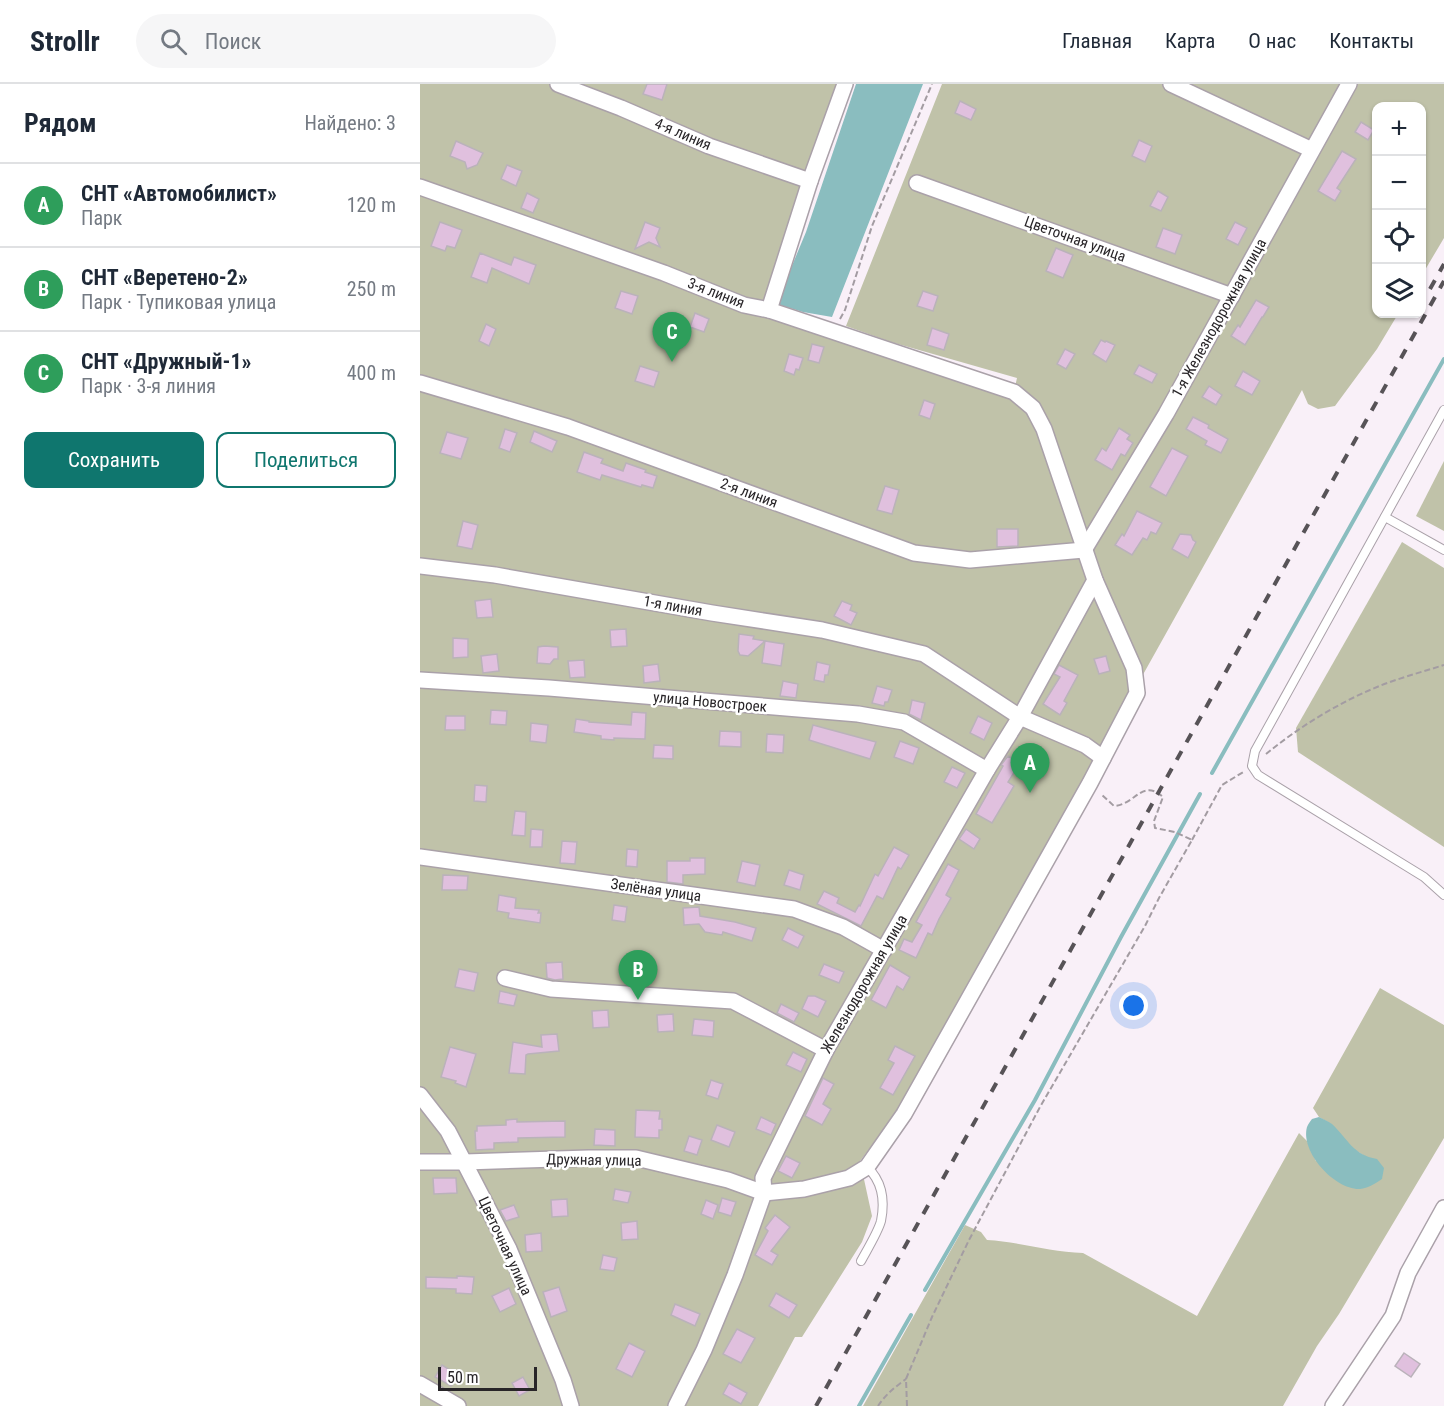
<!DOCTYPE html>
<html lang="ru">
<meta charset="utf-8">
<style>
body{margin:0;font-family:"Roboto Condensed",sans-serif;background:#f6f6f7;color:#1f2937}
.controls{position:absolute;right:18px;top:18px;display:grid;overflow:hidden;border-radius:12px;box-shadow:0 2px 4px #0004}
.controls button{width:54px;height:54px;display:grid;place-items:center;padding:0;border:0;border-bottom:2px solid #e0e1e3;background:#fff;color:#1f2937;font:30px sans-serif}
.scale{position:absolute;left:18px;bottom:15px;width:99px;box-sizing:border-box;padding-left:6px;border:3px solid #282528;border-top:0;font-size:16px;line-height:21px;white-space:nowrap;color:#282528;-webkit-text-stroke:4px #fff;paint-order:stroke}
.you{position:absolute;left:714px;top:922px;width:21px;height:21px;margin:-15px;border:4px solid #fff;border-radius:50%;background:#1a73e8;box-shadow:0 0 0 9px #1a73e833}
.badge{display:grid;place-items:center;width:39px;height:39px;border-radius:50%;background:#0f766e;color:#fff;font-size:20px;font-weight:700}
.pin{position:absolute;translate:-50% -50px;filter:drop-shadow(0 2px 3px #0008)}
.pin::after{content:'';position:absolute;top:32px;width:21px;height:18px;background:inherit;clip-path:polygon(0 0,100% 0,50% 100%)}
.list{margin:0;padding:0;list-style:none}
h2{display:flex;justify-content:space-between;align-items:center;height:78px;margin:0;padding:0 24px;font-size:26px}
h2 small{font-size:20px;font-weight:400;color:#747a83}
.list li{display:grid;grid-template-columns:39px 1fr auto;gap:18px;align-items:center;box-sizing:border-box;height:84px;padding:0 24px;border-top:2px solid #e0e1e3}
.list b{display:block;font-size:22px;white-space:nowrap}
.list p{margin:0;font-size:20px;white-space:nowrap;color:#747a83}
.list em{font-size:20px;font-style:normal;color:#747a83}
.actions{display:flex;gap:12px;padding:18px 24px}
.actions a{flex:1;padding:14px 0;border:2px solid #0f766e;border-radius:12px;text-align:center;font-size:21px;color:#0f766e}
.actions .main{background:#0f766e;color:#fff}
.icon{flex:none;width:33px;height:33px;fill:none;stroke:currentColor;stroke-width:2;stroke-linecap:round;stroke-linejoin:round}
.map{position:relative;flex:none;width:1024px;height:1322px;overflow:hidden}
header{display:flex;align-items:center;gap:36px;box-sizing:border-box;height:84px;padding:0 30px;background:#fff;border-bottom:2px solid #e0e1e3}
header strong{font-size:28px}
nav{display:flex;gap:33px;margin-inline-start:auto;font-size:21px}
.search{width:420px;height:54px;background:#f6f6f7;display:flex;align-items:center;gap:15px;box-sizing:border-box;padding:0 21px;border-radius:33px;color:#747a83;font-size:22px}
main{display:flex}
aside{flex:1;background:#fff}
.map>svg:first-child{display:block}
.green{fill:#c0c2a9;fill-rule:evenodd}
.water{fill:#8abdbf}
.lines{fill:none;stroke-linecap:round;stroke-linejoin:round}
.stream{stroke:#8abdbf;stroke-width:4}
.building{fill:#e0c0de;stroke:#bab2ba;stroke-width:1.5}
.service-casing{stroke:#aaa1a9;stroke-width:10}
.minor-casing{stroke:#aaa1a9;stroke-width:18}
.path{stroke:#a39ca2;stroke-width:2;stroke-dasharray:6 3;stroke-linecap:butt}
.service{stroke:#fff;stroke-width:8}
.minor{stroke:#fff;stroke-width:15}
.rail{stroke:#575357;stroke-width:4;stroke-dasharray:10 10;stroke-linecap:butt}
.labels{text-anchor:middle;stroke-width:5;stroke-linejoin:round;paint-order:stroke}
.street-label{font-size:15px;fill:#282528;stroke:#fff}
</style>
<header>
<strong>Strollr</strong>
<div class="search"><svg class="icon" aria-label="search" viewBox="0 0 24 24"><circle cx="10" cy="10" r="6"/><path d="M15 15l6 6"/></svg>Поиск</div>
<nav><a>Главная</a><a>Карта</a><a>О нас</a><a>Контакты</a></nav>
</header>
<main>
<aside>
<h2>Рядом<small>Найдено: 3</small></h2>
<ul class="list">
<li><span class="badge" style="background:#2e9e5b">A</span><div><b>СНТ «Автомобилист»</b><p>Парк</p></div><em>120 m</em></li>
<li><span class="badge" style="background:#2e9e5b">B</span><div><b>СНТ «Веретено-2»</b><p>Парк · Тупиковая улица</p></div><em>250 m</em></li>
<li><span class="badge" style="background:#2e9e5b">C</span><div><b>СНТ «Дружный-1»</b><p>Парк · 3-я линия</p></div><em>400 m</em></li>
</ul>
<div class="actions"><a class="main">Сохранить</a><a>Поделиться</a></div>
</aside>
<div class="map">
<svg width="1024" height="1322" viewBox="0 0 1024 1322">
<rect width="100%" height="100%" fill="#f9f0f8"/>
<!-- green -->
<g class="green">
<path d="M0,0H425L350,226L594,307L597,294L471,258L426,242L522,0H1024V154L1002,191V22H956V230H978L957,265L915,322L898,325L888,320L882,306L620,775L472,1035L440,1077L452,1132L442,1158L382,1253H375L338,1322H0ZM599,634L601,643L464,876Z"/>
<path d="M1024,377V447L996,432Z"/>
<path d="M982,458L1024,484V763L878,668L876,644Z"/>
<path d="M960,904L1024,941V1054L919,1230L897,1262L863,1322H443L545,1141L561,1148L567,1156C600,1158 631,1168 663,1169L777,1232L879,1049L887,1057L896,1077L946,1073L932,1064L911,1040L899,1033L893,1024Z"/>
</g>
<!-- water -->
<g class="water">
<path d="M436,0H503L412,233L383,228L360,221L359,213L386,148Z"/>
<path d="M899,1033C903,1035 908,1037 912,1040C928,1055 933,1071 957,1075L964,1084L962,1095C955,1100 948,1104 940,1105C915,1106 880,1068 887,1043C888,1040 890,1038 892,1035Z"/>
</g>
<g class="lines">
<!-- stream -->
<g class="stream">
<path d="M792,689L1024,275"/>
<path d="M505,1206L615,1016L701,853L780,710"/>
<path d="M439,1322L491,1231"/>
</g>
</g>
<!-- building -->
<g class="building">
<path d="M227,0H247L242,16L223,10Z"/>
<path d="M540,17L556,25L551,36L535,29Z"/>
<path d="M941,38L954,46L948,56L935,48Z"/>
<path d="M719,56L732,62L725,78L712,72Z"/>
<path d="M36,57L63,69L57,81L47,85L45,78L30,72Z"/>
<path d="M922,67L936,75L917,104L921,107L915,117L898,107Z"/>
<path d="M87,81L102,87L96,102L81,95Z"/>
<path d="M738,107L748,113L741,127L730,122Z"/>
<path d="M107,109L119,115L113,129L101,124Z"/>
<path d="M20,138L42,146L35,164L27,162L25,167L11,162Z"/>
<path d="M225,138L240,144L236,154L240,163L229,158L215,165Z"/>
<path d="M815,138L827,144L818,161L806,155Z"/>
<path d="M743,144L762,151L755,170L736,163Z"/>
<path d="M636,164L653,171L643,194L626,187Z"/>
<path d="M60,169L91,181L94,173L116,181L109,200L72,184L67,199L51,193Z"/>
<path d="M201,207L218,212L212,230L195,224Z"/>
<path d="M503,207L518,212L513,227L497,222Z"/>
<path d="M836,216L849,223L843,233H842L825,261L811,252L818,241L820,243Z"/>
<path d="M275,229L289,235L284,248L270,243Z"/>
<path d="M66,240L76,245L69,262L59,257Z"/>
<path d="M512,244L529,250L524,266L507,261Z"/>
<path d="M681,256L685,258L686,257L695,261L686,278L673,270Z"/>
<path d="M392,260L404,263L399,279L388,276Z"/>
<path d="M645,265L655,270L646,285L637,280Z"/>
<path d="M369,270L383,274L379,286L376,285L374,291L364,287Z"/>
<path d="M719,281L737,290L732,299L714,290Z"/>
<path d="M220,282L239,288L234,303L215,297Z"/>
<path d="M823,287L840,297L832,311L815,302Z"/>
<path d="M789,302L802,311L796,321L782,313Z"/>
<path d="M504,316L515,320L510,335L499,331Z"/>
<path d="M773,333L789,341L788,344L808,355L801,369L785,361L787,357L766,345Z"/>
<path d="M699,344L710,351L707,355L713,359L705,372L701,370L692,386L675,376L682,364L686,367Z"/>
<path d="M85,345L97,349L90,368L79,364Z"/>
<path d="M114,347L137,357L132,368L110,358Z"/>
<path d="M27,348L48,354L41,375L20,369Z"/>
<path d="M752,364L768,372L746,412L730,403Z"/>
<path d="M164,368L183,375L181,379L203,387L206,379L226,386L225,388L237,392L233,404L222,401L221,403L182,391L180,396L157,388Z"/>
<path d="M465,402L479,406L472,430L457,426Z"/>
<path d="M717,427L742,439L736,450L731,448L727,456L723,454L712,471L695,461L702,450L704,452Z"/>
<path d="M43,437L58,441L52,465L37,462Z"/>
<path d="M577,445H598V462L577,463Z"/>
<path d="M760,450L771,451L773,456L776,458L768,474L752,465Z"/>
<path d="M71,515L73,533L57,534L55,517Z"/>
<path d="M422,517L432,521L430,526L437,529L431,541L414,532Z"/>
<path d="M206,545L207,562L191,563L190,546Z"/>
<path d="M319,550L334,552L333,555L345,557L328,572L320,571L318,567Z"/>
<path d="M33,554L48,555V573L33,574Z"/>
<path d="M345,557L364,560L361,582L342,579Z"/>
<path d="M124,562L138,563V575H134L130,580L117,579L118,563Z"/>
<path d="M77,570L79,587L63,589L61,572Z"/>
<path d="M686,572L690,587L679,590L674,575Z"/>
<path d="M164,576L165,593L150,594L148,577Z"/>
<path d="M397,578L410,581L408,591H405L404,598L394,596Z"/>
<path d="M238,580L240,597L224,599L223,582Z"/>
<path d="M639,581L658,591L644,617L647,619L640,631L623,620L640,593L634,590Z"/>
<path d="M363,597L378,600L376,614L360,612Z"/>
<path d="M457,602L472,606L468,618H465L464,622L452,619Z"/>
<path d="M492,616L505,619L501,636L489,630Z"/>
<path d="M71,626L87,627L86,641L70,640Z"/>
<path d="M212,628L226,629L225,655L194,654V656L181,655V652L154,648L156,635L169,637V638L211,641Z"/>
<path d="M26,632H45V646H25Z"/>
<path d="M558,632L572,639L564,656L550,649Z"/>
<path d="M111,639L128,641L126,659L110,657Z"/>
<path d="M393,641L456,658L450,675L389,656Z"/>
<path d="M300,647L321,648V663L299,662Z"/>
<path d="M347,650L364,651L363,669L346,668Z"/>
<path d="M480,657L499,664L493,680L474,673Z"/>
<path d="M234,661L253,662V675L233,674Z"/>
<path d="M588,672L600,679L588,698L594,702L572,739L556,730L583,682L581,681Z"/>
<path d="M532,683L545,689L537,704L524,698Z"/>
<path d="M55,701L67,702L66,718L54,717Z"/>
<path d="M95,727L106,728L105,752L92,751Z"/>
<path d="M111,745L123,746L122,763H110Z"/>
<path d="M546,745L560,755L554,765L539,755Z"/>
<path d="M142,757L157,758L155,780L140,779Z"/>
<path d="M474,763L489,771L481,785L478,783L463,815L457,812L441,842L397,820L404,807L419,814L417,819L435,828L439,821L440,822L455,790L458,792Z"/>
<path d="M207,765L218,766L217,783L206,782Z"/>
<path d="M270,774H285V790L263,791V800L247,798V777H270Z"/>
<path d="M322,777L340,781L335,802L317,798Z"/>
<path d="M528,780L539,786L526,811L531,814L519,835L512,851L508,849L496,874L479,866L484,855L492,858L502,841L496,838Z"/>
<path d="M369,786L384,791L380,806L364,801Z"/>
<path d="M23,791L48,792L47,806H22Z"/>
<path d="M79,811L96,814L95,824L119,826L118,829H121L120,839L88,834L89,829L77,827Z"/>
<path d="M194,821L207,823L205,838L192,836Z"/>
<path d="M279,823L280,832L315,838L336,844L332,857L303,848L302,851L285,848L279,840L264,841L263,824Z"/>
<path d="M368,844L384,852L378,864L362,856Z"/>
<path d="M142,878L143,895L135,896L127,894L126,879Z"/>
<path d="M404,880L424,888L419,899L399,891Z"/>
<path d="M470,881L490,893L483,906L477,902L466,924L451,916Z"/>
<path d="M39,885L58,889L54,907L35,903Z"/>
<path d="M80,907L97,911L94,922L78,919Z"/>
<path d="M388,912H395L406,917L398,933L382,925Z"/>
<path d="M361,920L379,929L374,938L357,929Z"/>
<path d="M188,926L189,943L173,944L172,927Z"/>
<path d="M253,930L254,947L238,948L237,931Z"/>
<path d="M274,935L294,937L293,953L272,951Z"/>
<path d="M137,950L139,967L108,970L106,971L105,990L89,989L93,958L122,963L121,951Z"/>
<path d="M475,962L495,972L473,1011L460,1004L474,979L468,976Z"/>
<path d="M30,963L56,970L46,1003L35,999L36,997L21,993Z"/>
<path d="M373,968L387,975L381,988L366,981Z"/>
<path d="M403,994L414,1000L403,1020L411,1025L402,1041L385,1032Z"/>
<path d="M291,996L303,1000L298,1015L286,1011Z"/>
<path d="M216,1026L240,1027L239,1035H242V1046H239V1054L215,1053Z"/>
<path d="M341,1033L356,1040L351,1051L336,1045Z"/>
<path d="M97,1035V1038L145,1037V1053L98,1054V1058L74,1059V1065L56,1066L55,1047H57V1042L86,1041V1036Z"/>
<path d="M297,1041L315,1048L309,1063L291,1056Z"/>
<path d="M175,1045L195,1046V1062L174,1061Z"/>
<path d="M269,1052L282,1056L277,1071L264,1067Z"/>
<path d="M366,1072L380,1079L372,1094L358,1087Z"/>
<path d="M13,1094H36L37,1109L14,1110Z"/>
<path d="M195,1105L211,1108L208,1119L193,1116Z"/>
<path d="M302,1114L316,1118L311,1132L298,1128Z"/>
<path d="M147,1115L148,1132L132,1133L131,1116Z"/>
<path d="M286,1116L298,1121L293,1135L281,1130Z"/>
<path d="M94,1121L99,1133L86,1137L80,1126Z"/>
<path d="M355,1131L370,1143L351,1167L358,1171L352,1181L335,1171L348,1147L345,1144Z"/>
<path d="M217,1137L218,1155L202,1156L201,1139Z"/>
<path d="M121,1149L122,1167L106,1168L105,1151Z"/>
<path d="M183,1171L197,1174L194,1187L180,1185Z"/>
<path d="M37,1192L54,1193L52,1210L36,1209V1205L6,1204V1193L37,1194Z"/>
<path d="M139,1203L147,1227L131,1233L123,1208Z"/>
<path d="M89,1204L96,1220L80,1228L72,1212Z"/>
<path d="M356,1209L377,1221L369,1234L349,1222Z"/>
<path d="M255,1220L280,1230L275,1242L251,1231Z"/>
<path d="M317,1245L335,1254L321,1279L303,1270Z"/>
<path d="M209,1259L225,1267L212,1293L196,1285Z"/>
<path d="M984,1269L1000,1280L991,1293L975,1282Z"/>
<path d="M22,1281L38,1291L31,1302L15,1293Z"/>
<path d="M103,1293L110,1306L99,1312L92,1299Z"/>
<path d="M309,1299L327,1309L321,1320L303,1310Z"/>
</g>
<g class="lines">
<!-- service casing -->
<g class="service-casing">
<g id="service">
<path d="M1024,326L835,667L832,682L838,691L1004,793L1024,811"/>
<path d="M965,433L1024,466"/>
<path d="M441,1177C447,1166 458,1148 461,1137C465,1117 462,1097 447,1083"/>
</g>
</g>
<!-- minor casing -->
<g class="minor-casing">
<g id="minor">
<path d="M138,0L201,24L289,62L390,97"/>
<path d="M751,0L892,66"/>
<path d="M497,99L812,212"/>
<path d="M0,103L244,189L324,221L349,226L594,308L613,324L624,345L675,496L714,584L717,609L670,699L484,1030L447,1083L429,1094L384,1105L344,1109L308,1096L216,1074H169L45,1078H0"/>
<path d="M349,226L390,97L425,0"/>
<path d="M0,299L148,343L494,469L550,476L664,466"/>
<path d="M664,466L746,330L929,0"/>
<path d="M0,482L75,491L292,529L402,546L504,570L600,633L665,661L683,674"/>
<path d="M0,596L129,604L438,630L484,638L567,686"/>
<path d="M0,773L374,825L423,843L464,866"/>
<path d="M85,894L131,905L313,917L406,966"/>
<path d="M0,1011L28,1047L89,1165L143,1296L151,1322"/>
<path d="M0,1300L38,1322"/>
<path d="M256,1322L284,1266L315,1191L344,1109L343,1094L406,966L567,686L600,633L675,496"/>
<path d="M913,1322L973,1232L988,1189L1024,1124"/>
</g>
</g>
<!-- path -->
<g class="path">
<path d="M420,235L425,226L452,142L512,0"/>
<path d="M846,670C879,643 918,619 957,603C979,594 1002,588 1024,581"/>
<path d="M772,756L802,701L825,687"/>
<path d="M458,1322C465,1311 475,1303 486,1295"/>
<path d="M487,1322L486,1295L512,1233L549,1156L620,1023L725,842L739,814L772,756L755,748L735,744L734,737L743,713C722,694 715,721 694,722L681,710"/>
</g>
<!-- service -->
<use href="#service" class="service"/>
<!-- minor -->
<use href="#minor" class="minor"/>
<!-- rail -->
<g class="rail">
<path d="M1010,205L1024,180"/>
<path d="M396,1322L1024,197"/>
</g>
</g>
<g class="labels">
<!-- street labels -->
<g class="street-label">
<text transform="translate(263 50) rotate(23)" y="5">4-я линия</text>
<text transform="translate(655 155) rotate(20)" y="5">Цветочная улица</text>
<text transform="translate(296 209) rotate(21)" y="5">3-я линия</text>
<text transform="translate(799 234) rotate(-61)" y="5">1-я Железнодорожная улица</text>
<text transform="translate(329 409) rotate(20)" y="5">2-я линия</text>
<text transform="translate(253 522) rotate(10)" y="5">1-я линия</text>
<text transform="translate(290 618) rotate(5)" y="5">улица Новостроек</text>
<text transform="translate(236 806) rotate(8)" y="5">Зелёная улица</text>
<text transform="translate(444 900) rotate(-60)" y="5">Железнодорожная улица</text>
<text transform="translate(174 1076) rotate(1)" y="5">Дружная улица</text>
<text transform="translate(85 1162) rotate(65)" y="5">Цветочная улица</text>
</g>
</g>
</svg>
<div class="controls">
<button>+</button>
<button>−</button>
<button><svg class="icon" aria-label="locate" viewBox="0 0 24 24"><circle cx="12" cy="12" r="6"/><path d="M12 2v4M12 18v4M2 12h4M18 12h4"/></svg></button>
<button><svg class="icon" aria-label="layers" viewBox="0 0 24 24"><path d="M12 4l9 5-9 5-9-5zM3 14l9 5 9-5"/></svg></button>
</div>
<div class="scale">50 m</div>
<div class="you"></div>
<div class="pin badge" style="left:610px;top:709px;background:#2e9e5b">A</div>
<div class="pin badge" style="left:218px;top:916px;background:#2e9e5b">B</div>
<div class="pin badge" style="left:252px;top:278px;background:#2e9e5b">C</div>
</div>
</main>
